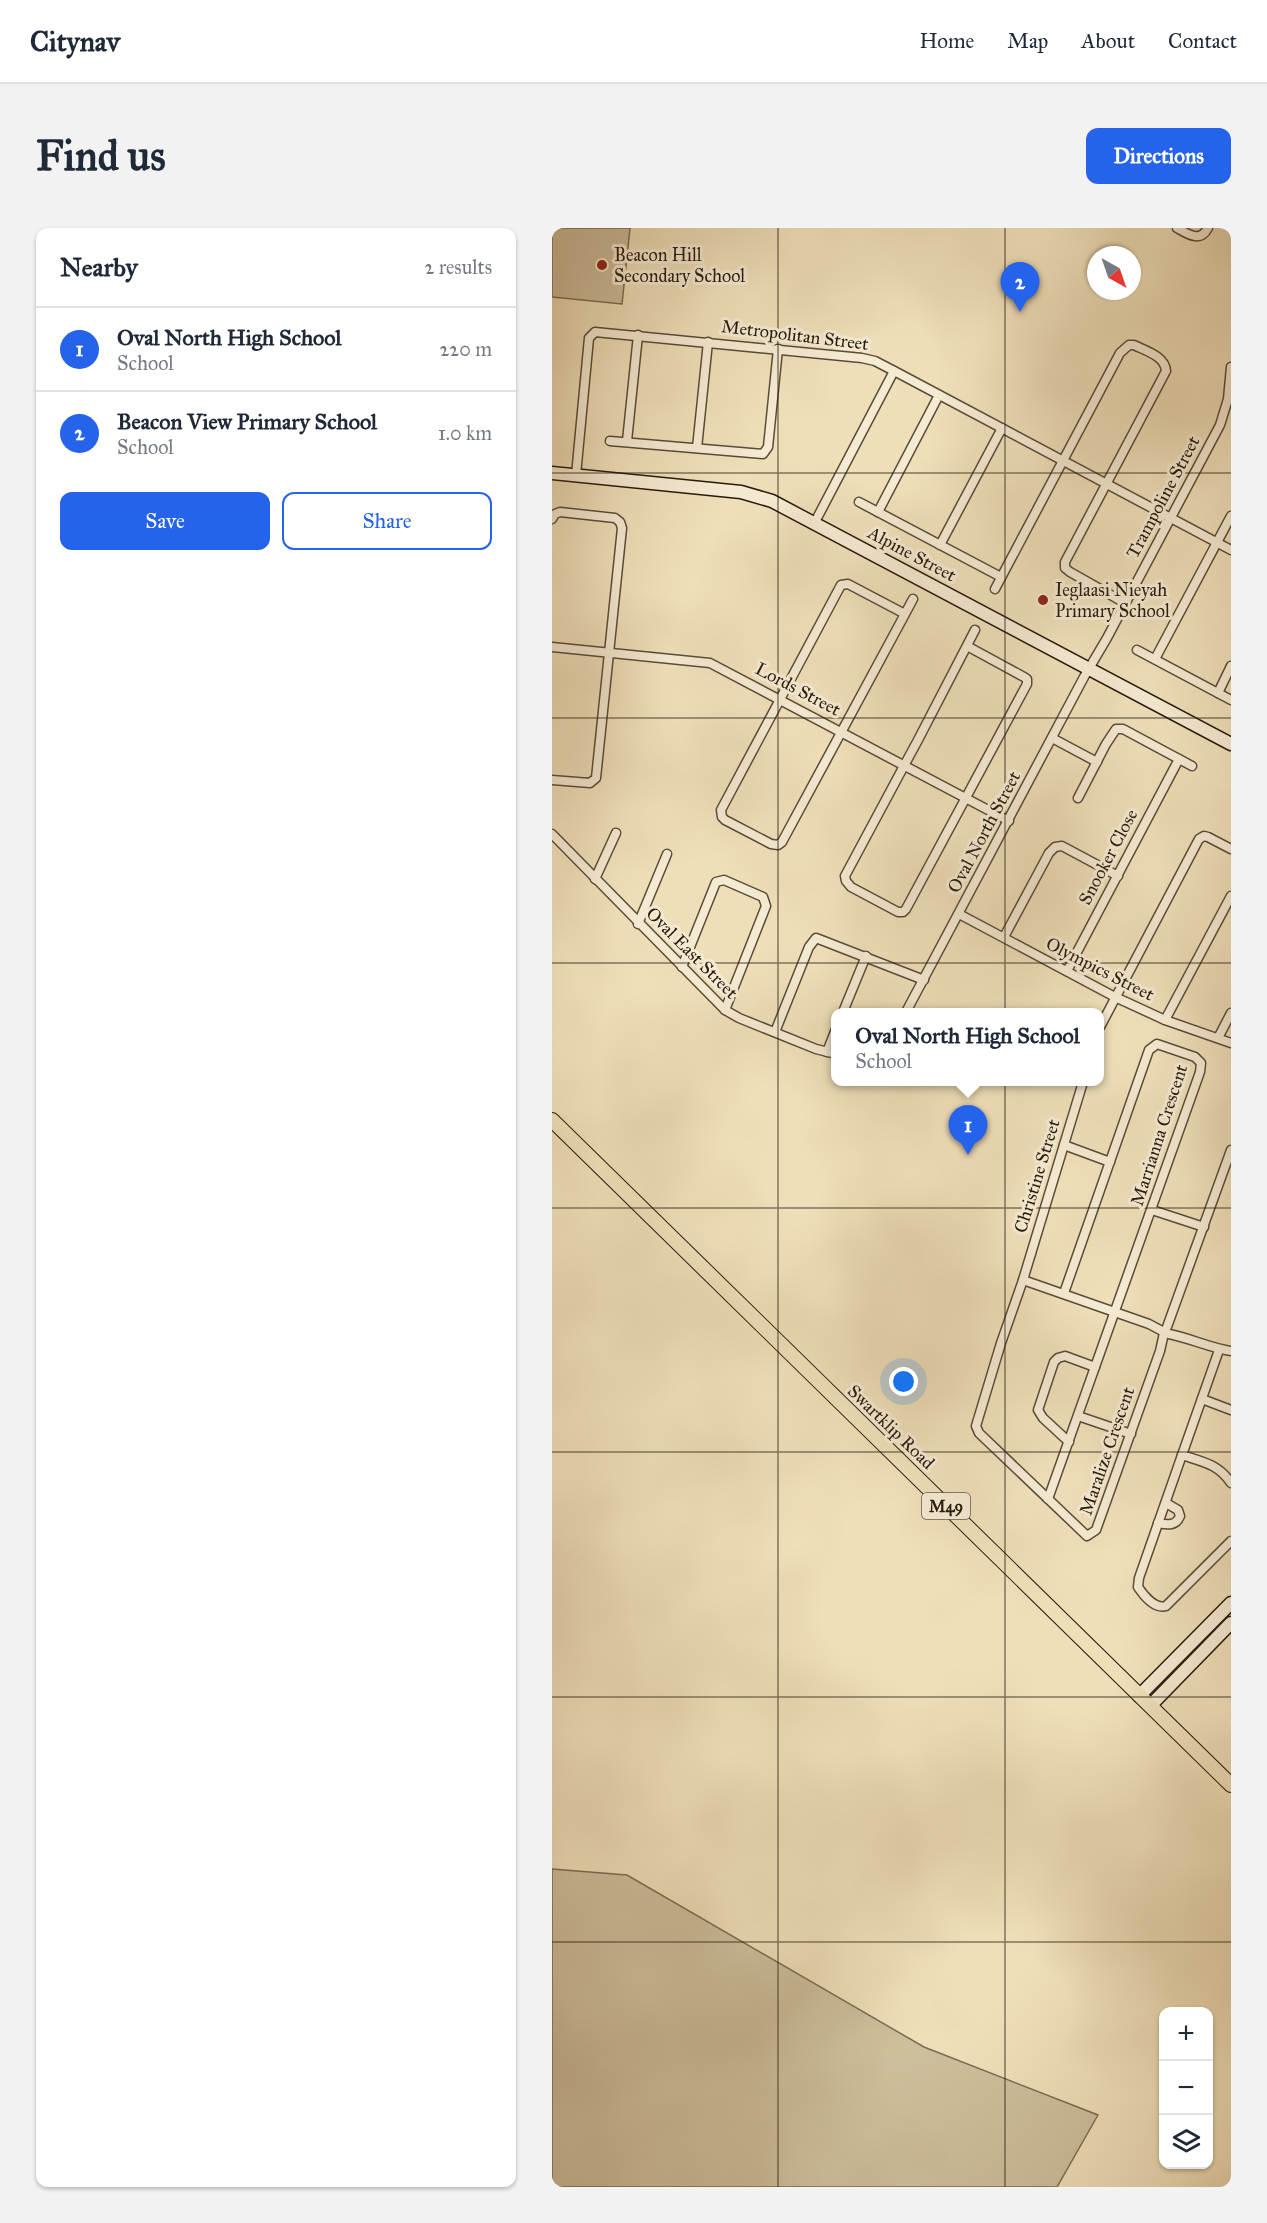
<!DOCTYPE html>
<meta charset="utf-8">
<style>
body{margin:0;font-family:"IM FELL Great Primer",serif;background:#f2f2f3;color:#1f2937}
.controls{position:absolute;right:18px;bottom:18px;display:grid;overflow:hidden;border-radius:12px;box-shadow:0 2px 4px #0004}
.controls button{width:54px;height:54px;display:grid;place-items:center;padding:0;border:0;border-bottom:2px solid #e0e1e3;background:#fff;color:#1f2937;font:30px sans-serif}
.compass{position:absolute;left:535px;top:18px;width:54px;height:54px;border-radius:50%;background:#fff;box-shadow:0 2px 4px #0004;rotate:140deg}
.you{position:absolute;left:352px;top:1154px;width:21px;height:21px;margin:-15px;border:4px solid #fff;border-radius:50%;background:#1a73e8;box-shadow:0 0 0 9px #1a73e833}
.badge{display:grid;place-items:center;width:39px;height:39px;border-radius:50%;background:#2563eb;color:#fff;font-size:20px;font-weight:700}
.pin{position:absolute;translate:-50% -50px;filter:drop-shadow(0 2px 3px #0008)}
.pin::after{content:'';position:absolute;top:32px;width:21px;height:18px;background:inherit;clip-path:polygon(0 0,100% 0,50% 100%)}
.popup{position:absolute;left:279px;top:780px;width:273px;height:78px;box-sizing:border-box;display:grid;place-content:center;border-radius:12px;background:#fff;filter:drop-shadow(0 2px 4px #0005);font-size:20px;white-space:nowrap;color:#747a83}
.popup b{font-size:22px;color:#1f2937}
.popup::after{content:'';position:absolute;left:50%;top:100%;margin-left:-12px;border:12px solid transparent;border-top-color:#fff}
.list{margin:0;padding:0;list-style:none}
h2{display:flex;justify-content:space-between;align-items:center;height:78px;margin:0;padding:0 24px;font-size:26px}
h2 small{font-size:20px;font-weight:400;color:#747a83}
.list li{display:grid;grid-template-columns:39px 1fr auto;gap:18px;align-items:center;box-sizing:border-box;height:84px;padding:0 24px;border-top:2px solid #e0e1e3}
.list b{display:block;font-size:22px;white-space:nowrap}
.list p{margin:0;font-size:20px;white-space:nowrap;color:#747a83}
.list em{font-size:20px;font-style:normal;color:#747a83}
.actions{display:flex;gap:12px;padding:18px 24px}
.actions a{flex:1;padding:14px 0;border:2px solid #2563eb;border-radius:12px;text-align:center;font-size:21px;color:#2563eb}
.actions .main{background:#2563eb;color:#fff}
.icon{flex:none;width:33px;height:33px;fill:none;stroke:currentColor;stroke-width:2;stroke-linecap:round;stroke-linejoin:round}
.map{position:relative;flex:none;width:679px;height:1959px;overflow:hidden;border-radius:12px}
header{display:flex;align-items:center;gap:36px;box-sizing:border-box;height:84px;padding:0 30px;background:#fff;border-bottom:2px solid #e0e1e3}
header strong{font-size:28px}
nav{display:flex;gap:33px;margin-inline-start:auto;font-size:21px}
.intro{display:flex;align-items:center;justify-content:space-between;box-sizing:border-box;height:144px;padding:0 36px}
h1{margin:0;font-size:42px}
.button{padding:15px 27px;border-radius:12px;background:#2563eb;color:#fff;font-size:21px;font-weight:700}
main{display:flex;gap:36px;padding:0 36px}
aside{flex:1;background:#fff;border-radius:12px;box-shadow:0 2px 4px #0004}
.map>svg:first-child{display:block}
.green{fill:#cdbe9c;stroke:#7a6c54;stroke-width:1.5}
.lines{fill:none;stroke-linecap:round;stroke-linejoin:round}
.street-casing{stroke:#594c38;stroke-width:11}
.secondary-casing{stroke:#271b0d;stroke-width:15}
.primary-casing{stroke:#271b0d;stroke-width:16}
.street{stroke:#f5ead2;stroke-width:8}
.secondary{stroke:#f5ead2;stroke-width:12}
.primary{stroke:#efdfb9;stroke-width:14}
.grid{fill:none;stroke:#271b0d;stroke-width:1.5;stroke-opacity:0.55}
.poi-dot{fill:#8f2418;stroke:#f5ead2;stroke-width:2}
.labels{text-anchor:middle;stroke-width:6;stroke-linejoin:round;paint-order:stroke}
.shield{fill:#f5ead2;stroke:#655948;stroke-width:1.5}
.shield-label{font-size:16px;font-weight:bold;fill:#271b0d}
.poi-label{font-size:18px;fill:#271b0d;stroke:#f5ead2;text-anchor:start}
.street-label{font-size:18px;fill:#271b0d;stroke:#f5ead2}
</style>
<header>
<strong>Citynav</strong>
<nav><a>Home</a><a>Map</a><a>About</a><a>Contact</a></nav>
</header>
<div class="intro"><h1>Find us</h1><a class="button">Directions</a></div>
<main>
<aside>
<h2>Nearby<small>2 results</small></h2>
<ul class="list">
<li><span class="badge">1</span><div><b>Oval North High School</b><p>School</p></div><em>220 m</em></li>
<li><span class="badge">2</span><div><b>Beacon View Primary School</b><p>School</p></div><em>1.0 km</em></li>
</ul>
<div class="actions"><a class="main">Save</a><a>Share</a></div>
</aside>
<div class="map">
<svg width="679" height="1959" viewBox="0 0 679 1959">
<rect width="100%" height="100%" fill="#efdfb9"/>
<filter id="stains"><feTurbulence type="fractalNoise" baseFrequency=".00333" numOctaves="4"/><feColorMatrix values="0 0 0 0 .2 0 0 0 0 .09 0 0 0 0 .02 0 0 0 .5 -.17"/></filter>
<radialGradient id="worn" r=".72"><stop offset=".6" stop-color="#630" stop-opacity="0"/><stop offset="1" stop-color="#630" stop-opacity=".3"/></radialGradient>
<!-- green -->
<g class="green">
<path d="M0,0H78L70,76L0,69Z"/>
<path d="M0,1641L75,1647L372,1819L546,1887L505,1959H0Z"/>
</g>
<g class="lines">
<!-- street casing -->
<g class="street-casing">
<g id="street">
<path d="M625,0C636,6 648,15 656,0"/>
<path d="M58,213L211,226L216,219L226,121"/>
<path d="M75,213L86,107"/>
<path d="M145,220L156,114"/>
<path d="M24,247L37,110L43,104L310,130L323,133L346,145L679,322"/>
<path d="M307,274L449,349"/>
<path d="M326,284L387,167"/>
<path d="M0,291L3,286L8,284L63,290L68,294L70,300L44,550L38,555L0,552"/>
<path d="M263,294L342,143"/>
<path d="M388,317L450,200"/>
<path d="M443,361L568,125L577,117H582C594,123 613,128 614,143L513,334V340L518,344L573,375"/>
<path d="M353,386L296,356L289,357L169,582L170,589L173,592L219,616L226,617L230,614L353,386L361,371"/>
<path d="M415,418L472,449L475,451V456L354,681L351,684H346L299,659L294,653L293,648L353,536L366,512L423,402"/>
<path d="M0,419L158,435L457,593"/>
<path d="M585,422L679,472"/>
<path d="M603,431L679,288"/>
<path d="M666,465L679,438"/>
<path d="M500,510L545,534"/>
<path d="M526,570L554,516L564,501H571L640,538"/>
<path d="M0,606L173,782L187,790L264,821L284,826"/>
<path d="M43,651L64,605"/>
<path d="M407,686L563,769L613,792L679,815"/>
<path d="M86,696L115,626"/>
<path d="M452,709L497,625L503,619L510,618L566,648"/>
<path d="M130,739L164,654L172,652L211,669L214,678L173,782"/>
<path d="M515,743L627,531"/>
<path d="M291,784L314,728"/>
<path d="M354,784L532,449L555,410L668,197L676,171L679,139"/>
<path d="M613,792L679,668"/>
<path d="M548,799L647,611L652,608L656,609L679,621"/>
<path d="M223,804L257,719L264,710L372,752"/>
<path d="M666,810L679,785"/>
<path d="M275,824L284,801"/>
<path d="M531,854L471,1052L449,1115L424,1198L427,1205L535,1308L544,1302L608,1123L612,1105"/>
<path d="M512,917L558,934"/>
<path d="M600,982L652,999"/>
<path d="M471,1052L597,1096L612,1104"/>
<path d="M615,1099L679,922"/>
<path d="M617,1106C638,1110 658,1120 679,1123"/>
<path d="M667,1122L630,1227C651,1234 666,1236 679,1255"/>
<path d="M650,1171L679,1182"/>
<path d="M526,1188L579,1206"/>
<path d="M517,1214L491,1190L486,1182L502,1134L506,1130L513,1128L543,1139"/>
<path d="M630,1227L587,1350L586,1359C592,1368 603,1381 614,1378L679,1313"/>
<path d="M496,1271L648,844L649,835L643,829L605,816L597,822L512,1065"/>
<path d="M606,1295C616,1297 624,1298 628,1288L626,1282L614,1275"/>
</g>
</g>
<!-- secondary casing -->
<g class="secondary-casing">
<g id="secondary">
<path d="M0,245L189,264L220,273L679,516"/>
<path d="M587,1468L679,1375"/>
<path d="M598,1478L679,1395"/>
</g>
</g>
<!-- primary casing -->
<g class="primary-casing">
<path id="primary" d="M0,892L679,1557"/>
</g>
<!-- street -->
<use href="#street" class="street"/>
<!-- secondary -->
<use href="#secondary" class="secondary"/>
<!-- primary -->
<use href="#primary" class="primary"/>
</g>
<!-- grid -->
<path class="grid" d="M226,0V1959M453,0V1959M0,245H679M0,490H679M0,735H679M0,980H679M0,1224H679M0,1469H679M0,1714H679"/>
<!-- markers -->
<g class="poi-dot">
<circle cx="50" cy="37" r="6"/>
<circle cx="491" cy="372" r="6"/>
</g>
<g class="labels">
<!-- shield labels -->
<rect class="shield" x="370" y="1265" width="48" height="26" rx="4.5"/>
<g class="shield-label">
<text x="394" y="1284">M49</text>
</g>
<!-- poi labels -->
<g class="poi-label">
<text x="62" y="33">Beacon Hill<tspan x="62" dy="21">Secondary School</tspan></text>
<text x="503" y="368">Ieglaasi Nieyah<tspan x="503" dy="21">Primary School</tspan></text>
</g>
<!-- street labels -->
<g class="street-label">
<text transform="translate(243 107) rotate(7)" y="6">Metropolitan Street</text>
<text transform="translate(611 269) rotate(-62)" y="6">Trampoline Street</text>
<text transform="translate(360 326) rotate(28)" y="6">Alpine Street</text>
<text transform="translate(246 461) rotate(28)" y="6">Lords Street</text>
<text transform="translate(432 604) rotate(-62)" y="6">Oval North Street</text>
<text transform="translate(556 629) rotate(-62)" y="6">Snooker Close</text>
<text transform="translate(140 725) rotate(45)" y="6">Oval East Street</text>
<text transform="translate(548 741) rotate(27)" y="6">Olympics Street</text>
<text transform="translate(607 907) rotate(-72)" y="6">Marrianna Crescent</text>
<text transform="translate(485 948) rotate(-73)" y="6">Christine Street</text>
<text transform="translate(339 1199) rotate(44)" y="6">Swartklip Road</text>
<text transform="translate(555 1223) rotate(-71)" y="6">Maralize Crescent</text>
</g>
</g>
<rect width="100%" height="100%" filter="url(#stains)"/>
<rect width="100%" height="100%" fill="url(#worn)"/>
</svg>
<div class="controls">
<button>+</button>
<button>−</button>
<button><svg class="icon" aria-label="layers" viewBox="0 0 24 24"><path d="M12 4l9 5-9 5-9-5zM3 14l9 5 9-5"/></svg></button>
</div>
<svg class="compass" viewBox="-18 -18 36 36"><path d="M0-13l5 13h-10z" fill="#e53935"/><path d="M0 13l5-13h-10z" fill="#747a83"/></svg>
<div class="you"></div>
<div class="pin badge" style="left:416px;top:927px">1</div>
<div class="popup"><b>Oval North High School</b>School</div>
<div class="pin badge" style="left:468px;top:84px">2</div>
</div>
</main>
